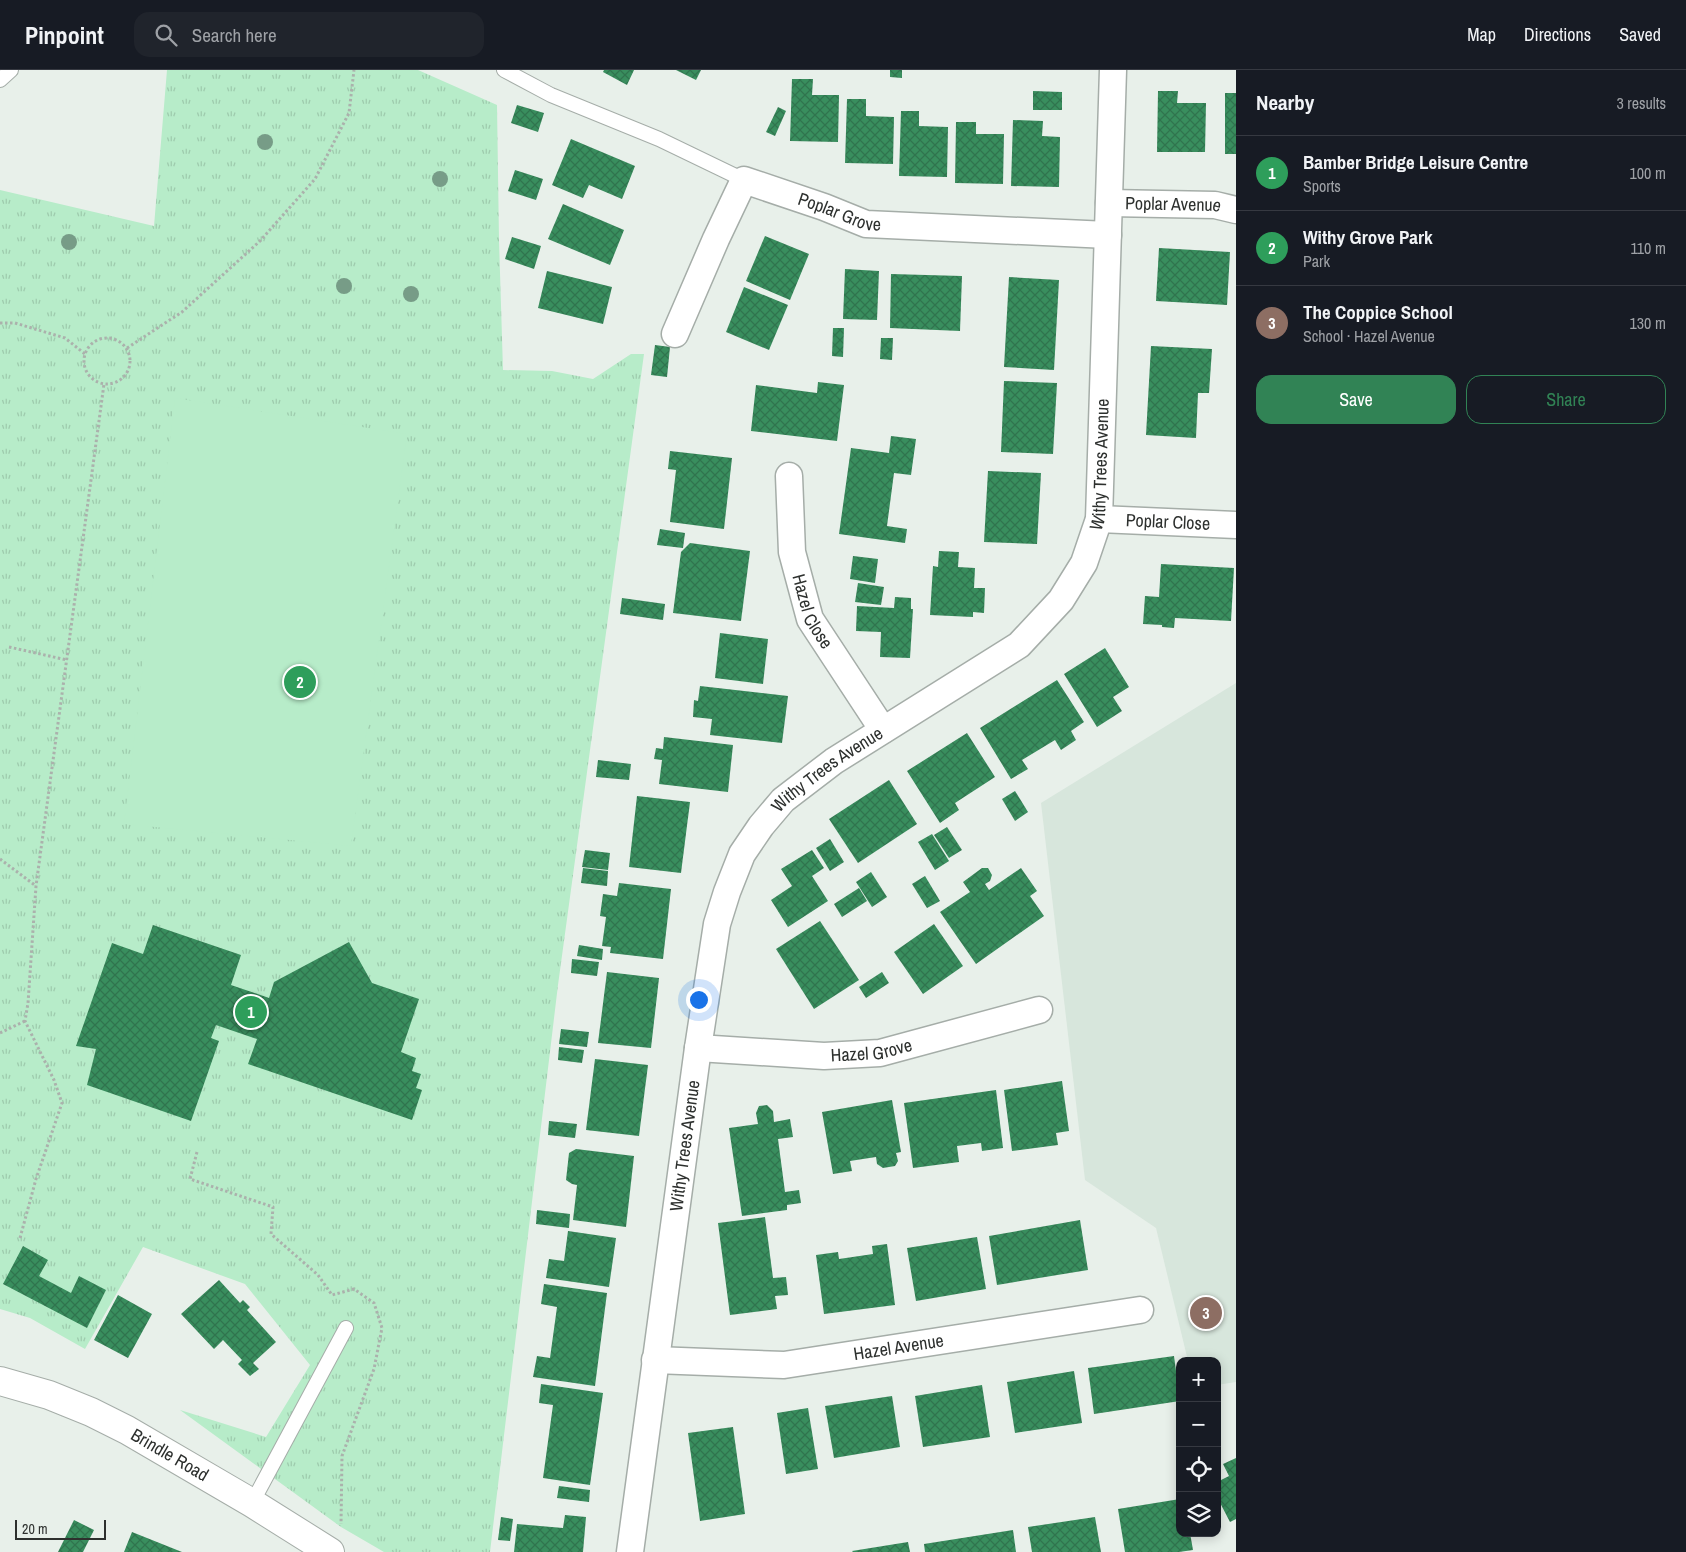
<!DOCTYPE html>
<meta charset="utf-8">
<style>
body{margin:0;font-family:"Archivo Narrow",sans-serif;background:#20242c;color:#f1f3f6}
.controls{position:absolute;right:15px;bottom:15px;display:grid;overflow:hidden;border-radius:10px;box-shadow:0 2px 12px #0003}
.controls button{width:45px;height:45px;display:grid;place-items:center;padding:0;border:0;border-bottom:1px solid #363941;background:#171b24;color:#f1f3f6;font:25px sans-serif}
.scale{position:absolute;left:15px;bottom:12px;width:91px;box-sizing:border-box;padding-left:5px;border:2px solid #2d302e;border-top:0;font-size:14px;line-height:18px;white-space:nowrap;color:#2d302e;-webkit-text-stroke:4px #e8f0ea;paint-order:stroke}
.you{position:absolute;left:698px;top:929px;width:18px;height:18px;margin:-12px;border:4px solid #fff;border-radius:50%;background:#1a73e8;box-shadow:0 0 0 8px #1a73e833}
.badge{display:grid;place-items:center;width:32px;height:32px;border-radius:50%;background:#318355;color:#fff;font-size:16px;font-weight:700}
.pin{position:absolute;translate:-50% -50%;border:2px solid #fff;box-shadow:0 1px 5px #0006}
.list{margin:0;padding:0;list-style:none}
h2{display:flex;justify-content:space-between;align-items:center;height:65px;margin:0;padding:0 20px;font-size:21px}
h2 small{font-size:16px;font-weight:400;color:#9ea1a6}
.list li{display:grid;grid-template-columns:32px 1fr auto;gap:15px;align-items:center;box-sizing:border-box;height:75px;padding:0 20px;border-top:1px solid #363941}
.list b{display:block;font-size:19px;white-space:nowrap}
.list p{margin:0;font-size:16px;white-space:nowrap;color:#9ea1a6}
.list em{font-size:16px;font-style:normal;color:#9ea1a6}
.actions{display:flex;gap:10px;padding:15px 20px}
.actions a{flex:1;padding:11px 0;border:1px solid #318355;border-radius:15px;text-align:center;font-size:18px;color:#318355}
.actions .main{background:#318355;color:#fff}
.icon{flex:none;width:28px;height:28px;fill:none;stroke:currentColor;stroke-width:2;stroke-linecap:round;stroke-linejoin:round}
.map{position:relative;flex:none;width:1236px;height:1482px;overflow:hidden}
header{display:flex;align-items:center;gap:30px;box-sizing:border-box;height:70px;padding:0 25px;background:#171b24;border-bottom:1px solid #363941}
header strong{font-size:24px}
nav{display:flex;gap:28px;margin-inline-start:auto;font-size:18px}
.search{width:350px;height:45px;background:#20242c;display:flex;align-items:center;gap:12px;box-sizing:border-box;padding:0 18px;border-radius:15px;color:#9ea1a6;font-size:19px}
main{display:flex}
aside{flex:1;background:#171b24}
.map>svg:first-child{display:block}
.built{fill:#d7e6dc}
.grass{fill:url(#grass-tufts)}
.pitch{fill:#b7ecc9}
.building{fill:url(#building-cross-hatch)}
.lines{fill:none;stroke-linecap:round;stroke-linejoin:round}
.service-casing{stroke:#a5ada8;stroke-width:16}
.minor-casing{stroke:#a5ada8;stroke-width:29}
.tertiary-casing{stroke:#a5ada8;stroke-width:30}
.path{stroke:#abb1ac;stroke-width:3;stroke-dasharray:2.5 2.5;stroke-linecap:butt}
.service{stroke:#fff;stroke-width:14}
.minor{stroke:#fff;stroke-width:26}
.tertiary{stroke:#fff;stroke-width:28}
.tree{fill:#779c87}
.labels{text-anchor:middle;stroke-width:4;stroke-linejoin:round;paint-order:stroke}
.street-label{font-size:18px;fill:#2d302e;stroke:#e8f0ea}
</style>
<header>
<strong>Pinpoint</strong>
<div class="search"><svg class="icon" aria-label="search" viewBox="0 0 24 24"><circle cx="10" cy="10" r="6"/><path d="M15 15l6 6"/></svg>Search here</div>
<nav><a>Map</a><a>Directions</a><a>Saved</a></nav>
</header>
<main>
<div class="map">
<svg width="1236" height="1482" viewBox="0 0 1236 1482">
<defs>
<pattern id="grass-tufts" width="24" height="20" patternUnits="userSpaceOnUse" patternTransform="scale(1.25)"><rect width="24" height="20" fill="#b7ecc9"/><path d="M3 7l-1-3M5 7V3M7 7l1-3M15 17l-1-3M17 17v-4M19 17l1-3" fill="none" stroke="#9ecbad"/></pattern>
<pattern id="building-cross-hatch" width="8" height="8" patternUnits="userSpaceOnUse" patternTransform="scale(1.25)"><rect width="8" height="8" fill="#398e5e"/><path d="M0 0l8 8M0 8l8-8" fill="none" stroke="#30744e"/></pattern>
</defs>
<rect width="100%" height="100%" fill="#e8f0ea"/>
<!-- built -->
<path class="built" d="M1236,613V1312L1217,1315V1291H1188L1156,1158L1085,1110L1041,733Z"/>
<!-- grass -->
<path class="grass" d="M167,0H418L497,35L499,170L503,300L552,301L593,309L631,284H644L558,915L490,1482H384L341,1457L180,1340L266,1367L310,1295L245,1214L143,1177L85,1279L30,1248L0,1239V120L154,156Z"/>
<!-- pitch -->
<path class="pitch" d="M175,328L407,364L351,776L124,754Z"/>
<!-- building -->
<g class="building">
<path d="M604,0H634L627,15L603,2Z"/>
<path d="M676,0H701L696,10Z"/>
<path d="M890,0H902V8L890,7Z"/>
<path d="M792,9H813L812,25H839L838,72L790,71Z"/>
<path d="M1033,21L1062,22V40H1033Z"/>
<path d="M1158,21H1178L1177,33H1206L1205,82H1157Z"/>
<rect x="1225" y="23" width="11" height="61"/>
<path d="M847,29H866V46L894,47L893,94L845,93Z"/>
<path d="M517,35L544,43L538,62L511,53Z"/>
<path d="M778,37L786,41L775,66L766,62Z"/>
<path d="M901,41H919V56L948,57L947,107L899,106Z"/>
<path d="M1013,50L1043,51L1042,66L1060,67L1059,117L1011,116Z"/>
<path d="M956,52H976V64H1004L1003,114L955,113Z"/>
<path d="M571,69L635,96L622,129L589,115L583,128L552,115Z"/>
<path d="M515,100L543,109L536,130L508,121Z"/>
<path d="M563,134L624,160L610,195L548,169Z"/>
<path d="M765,166L809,184L790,230L746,211Z"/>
<path d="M512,167L541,176L534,199L505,189Z"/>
<path d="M1159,178L1230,182L1227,235L1156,231Z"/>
<path d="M845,199L879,201L877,250L843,249Z"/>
<path d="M547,201L612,217L603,254L538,238Z"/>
<path d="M891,204L962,206L960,261L890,258Z"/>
<path d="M1009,207L1059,210L1054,300L1004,297Z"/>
<path d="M744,217L788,235L769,280L726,262Z"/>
<path d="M833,258H844L843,287L832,286Z"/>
<path d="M881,268H893L892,290L880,289Z"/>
<path d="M655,275L670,277L667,307L651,305Z"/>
<path d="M1151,276L1212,279L1209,323H1198L1196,368L1146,365Z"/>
<path d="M1004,311L1057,313L1053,384L1001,382Z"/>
<path d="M818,312L844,315L837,371L751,361L756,315L817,323Z"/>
<path d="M891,366L916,369L911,405L894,403L887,456L907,459L905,473L839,464L851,378L889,383Z"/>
<path d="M670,381L732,388L724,459L670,452L676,400L668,399Z"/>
<path d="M988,401L1041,403L1037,474L984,472Z"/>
<path d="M660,459L685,463L683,478L657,475Z"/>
<path d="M690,473L750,481L741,551L673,543L681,482Z"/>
<path d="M939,481L959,482L958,497L975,498L974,518H985L984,543L973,542V547L930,545L933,496L938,497Z"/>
<path d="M853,486L878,489L875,513L850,509Z"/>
<path d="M1161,494L1234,498L1231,551L1175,548L1174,558L1162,557V555L1143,554L1145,526L1159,527Z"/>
<path d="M858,513L884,517L881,535L855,532Z"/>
<path d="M895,527L911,528V539H913L910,588L880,587L881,562L856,561L857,536L894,538Z"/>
<path d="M622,528L665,534L663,550L620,544Z"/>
<path d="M720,563L768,569L763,614L715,608Z"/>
<path d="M1105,578L1129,617L1113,627L1122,641L1097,657L1064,604Z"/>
<path d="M1057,610L1084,652L1071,661L1076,670L1061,680L1055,670L1022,690L1028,699L1011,709L980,658Z"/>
<path d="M700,616L788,626L782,673L710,665L712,649L693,647L694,630L698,631Z"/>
<path d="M967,663L995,707L955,733L959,740L940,753L907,701Z"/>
<path d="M664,667L733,675L728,722L659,714L662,690L654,689L656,678L663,679Z"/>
<path d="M598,690L631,694L629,710L596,707Z"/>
<path d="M889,710L917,754L858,793L829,749Z"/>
<path d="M1015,721L1028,742L1015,751L1002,729Z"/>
<path d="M637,726L690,732L681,803L629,797Z"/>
<path d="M947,757L962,780L949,788L934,765Z"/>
<path d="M932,764L949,791L935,800L918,772Z"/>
<path d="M830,769L844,792L830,801L816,778Z"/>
<path d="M585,780L610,783L608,800L582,797Z"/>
<path d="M812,780L824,798L812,806L828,831L788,857L771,830L792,816L781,799Z"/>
<path d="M583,798L608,801L607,816L581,813Z"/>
<path d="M982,798H988L992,805L990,811L985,814L989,820L1021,798L1037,821L1030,826L1044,846L976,894L940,842L970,822L963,812Z"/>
<path d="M871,802L887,827L872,837L856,812Z"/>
<path d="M925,806L940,831L927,838L912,814Z"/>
<path d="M619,813L671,819L663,889L610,883L611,877L602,876L606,847L600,846L603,824L617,826Z"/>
<path d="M859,818L867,831L842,847L834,834Z"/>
<path d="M820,851L859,910L814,939L776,879Z"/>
<path d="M934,854L963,896L923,924L894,882Z"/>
<path d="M153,855L241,885L231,915L269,928L274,912L349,872L372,913L419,929L401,982L416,988L412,1001L421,1004L416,1018L422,1020L412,1050L248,994L257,969L216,955L211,968L219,971L191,1051L87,1015L96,979L76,976L112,873L143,884Z"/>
<path d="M579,875L603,879L602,890L577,886Z"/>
<path d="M572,889L599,892L597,906L571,903Z"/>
<path d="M607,902L659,908L651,978L598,973Z"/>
<path d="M882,902L889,913L866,928L859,917Z"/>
<path d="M561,959L589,962L587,977L559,974Z"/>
<path d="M559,977L584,980L582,993L558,990Z"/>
<path d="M595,989L648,995L639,1066L586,1060Z"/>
<path d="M1062,1011L1069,1061L1056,1063L1058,1075L1012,1081L1004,1020Z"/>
<path d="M996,1020L1003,1078L982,1081L981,1073L957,1076L959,1092L913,1098L904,1033Z"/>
<path d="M892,1030L901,1082L896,1083L898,1091L895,1096L883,1098L877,1094L876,1087L850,1091L852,1101L833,1104L822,1042Z"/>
<path d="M767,1035L773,1041L774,1052L790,1049L793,1067L778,1069L785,1122L799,1120L801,1133L787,1135V1140L742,1146L729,1058L758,1054L756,1043L759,1036Z"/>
<path d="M549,1051L577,1054L575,1068L548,1065Z"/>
<path d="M576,1079L634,1086L626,1157L573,1150L577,1115L572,1114L566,1110L569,1083Z"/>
<path d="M537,1140L570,1144L569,1158L536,1154Z"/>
<path d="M765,1147L773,1208L786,1207L788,1225L775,1226L777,1239L730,1245L718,1153Z"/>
<path d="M1080,1150L1088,1200L997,1215L989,1166Z"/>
<path d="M568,1161L616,1168L609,1217L546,1208L549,1189L564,1191Z"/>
<path d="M977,1167L986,1219L916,1231L907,1178Z"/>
<path d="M887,1174L895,1235L824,1244L816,1185L838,1182L839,1189L873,1184L872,1176Z"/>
<path d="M23,1176L48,1190L39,1206L71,1223L79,1206L106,1220L87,1258L3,1214Z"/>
<path d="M219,1210L240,1233L243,1230L250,1237L247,1240L276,1272L253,1293L259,1299L250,1306L238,1294L242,1290L223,1270L214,1279L181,1244Z"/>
<path d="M544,1214L607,1223L595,1316L533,1307L537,1286L550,1288L557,1237L541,1234Z"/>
<path d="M118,1225L152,1244L128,1288L94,1270Z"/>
<path d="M1174,1286L1180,1331L1094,1344L1088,1298Z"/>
<path d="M1074,1301L1082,1353L1015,1363L1007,1312Z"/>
<path d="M541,1314L603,1323L590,1415L543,1408L553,1335L539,1333Z"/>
<path d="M982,1315L990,1367L923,1377L915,1326Z"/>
<path d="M892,1326L900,1377L834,1388L825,1336Z"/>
<path d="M808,1338L818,1399L786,1404L777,1343Z"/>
<path d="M733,1357L745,1444L700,1451L688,1363Z"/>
<path d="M1236,1388V1449L1230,1452L1217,1427V1412L1229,1406L1223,1394Z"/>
<path d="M559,1416L590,1420L589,1432L557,1428Z"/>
<path d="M1180,1429V1463H1190L1193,1480L1179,1482H1125L1118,1439Z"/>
<path d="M565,1445L586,1447L583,1482H514L517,1454L563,1458Z"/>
<path d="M501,1447L513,1449L510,1471L498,1470Z"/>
<path d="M1095,1447L1101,1482H1032L1028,1457Z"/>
<path d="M74,1450L94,1460L83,1482H58Z"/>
<path d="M1013,1460L1016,1482H925L924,1474Z"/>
<path d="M132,1462L182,1482H124Z"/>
<path d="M908,1472L910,1482H853L852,1481Z"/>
</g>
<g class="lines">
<!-- service casing -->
<g class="service-casing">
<g id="service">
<path d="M504,0L551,25L659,69L744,110"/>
<path d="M0,10L11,0"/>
<path d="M252,1433L346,1258"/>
</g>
</g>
<!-- minor casing -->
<g class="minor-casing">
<g id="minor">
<path id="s1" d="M1109,133L1215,135L1236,140"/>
<path id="s2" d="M675,264L716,169L744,110L824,137L866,154L1108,165"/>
<path id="s3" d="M789,406L792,482L810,549L883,660"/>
<path id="s4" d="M1099,449L1236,455"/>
<path id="s5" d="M698,978L824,986L880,983L1039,940"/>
<path id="s6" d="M655,1290L784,1295L1140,1240"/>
<path id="s7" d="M630,1482L698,978L717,854L727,822L742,784L761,756L783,730L834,691L1019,575L1061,530L1084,493L1099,449L1113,0"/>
</g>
</g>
<!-- tertiary casing -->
<g class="tertiary-casing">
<g id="tertiary">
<path id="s8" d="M0,1311L49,1325L91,1342L127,1360L252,1433L330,1482"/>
</g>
</g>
<!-- path -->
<g class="path">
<path d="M0,253H15L65,268L85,284"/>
<circle cx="107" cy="291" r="23"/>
<path d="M127,278L182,242L260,171L315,109L349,43L354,0"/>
<path d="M9,577L67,590"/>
<path d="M0,789L36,816"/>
<path d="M0,963L25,951"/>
<path d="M197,1082L190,1109L273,1137L271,1164L318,1205L332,1225L354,1219L374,1233L382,1258L374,1299L342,1386L341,1454"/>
<path d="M20,1168L36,1109L62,1033L54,1010L25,951L28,933L36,816L104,314"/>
</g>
<!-- service -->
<use href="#service" class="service"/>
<!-- minor -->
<use href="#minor" class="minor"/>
<!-- tertiary -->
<use href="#tertiary" class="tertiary"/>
</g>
<!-- trees -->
<g class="tree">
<circle cx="265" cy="72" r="8"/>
<circle cx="440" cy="109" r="8"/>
<circle cx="69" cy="172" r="8"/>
<circle cx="344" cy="216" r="8"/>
<circle cx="411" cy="224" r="8"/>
</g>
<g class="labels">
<!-- street labels -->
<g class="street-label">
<text dy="6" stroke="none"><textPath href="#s1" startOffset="64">Poplar Avenue</textPath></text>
<text dy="6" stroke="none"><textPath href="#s2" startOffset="270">Poplar Grove</textPath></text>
<text dy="6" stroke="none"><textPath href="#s7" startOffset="1265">Withy Trees Avenue</textPath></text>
<text dy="6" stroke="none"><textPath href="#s4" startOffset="69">Poplar Close</textPath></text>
<text dy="6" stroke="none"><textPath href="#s3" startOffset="139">Hazel Close</textPath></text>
<text dy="6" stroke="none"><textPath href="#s7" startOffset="830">Withy Trees Avenue</textPath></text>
<text dy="6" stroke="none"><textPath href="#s5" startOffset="174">Hazel Grove</textPath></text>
<text dy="6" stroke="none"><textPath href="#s7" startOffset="410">Withy Trees Avenue</textPath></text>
<text dy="6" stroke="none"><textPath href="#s6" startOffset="245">Hazel Avenue</textPath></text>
<text dy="6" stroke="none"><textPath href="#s8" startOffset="186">Brindle Road</textPath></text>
</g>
</g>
</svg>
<div class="controls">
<button>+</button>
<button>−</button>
<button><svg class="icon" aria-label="locate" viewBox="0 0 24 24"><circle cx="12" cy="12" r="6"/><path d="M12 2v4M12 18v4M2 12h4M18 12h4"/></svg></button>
<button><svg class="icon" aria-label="layers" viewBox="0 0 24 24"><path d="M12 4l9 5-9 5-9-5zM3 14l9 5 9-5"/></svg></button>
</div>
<div class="scale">20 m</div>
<div class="you"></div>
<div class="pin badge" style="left:251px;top:942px;background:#2e9e5b">1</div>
<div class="pin badge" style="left:300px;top:612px;background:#2e9e5b">2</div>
<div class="pin badge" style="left:1206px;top:1243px;background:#8d6e63">3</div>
</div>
<aside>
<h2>Nearby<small>3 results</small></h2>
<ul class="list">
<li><span class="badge" style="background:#2e9e5b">1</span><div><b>Bamber Bridge Leisure Centre</b><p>Sports</p></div><em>100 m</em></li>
<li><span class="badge" style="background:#2e9e5b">2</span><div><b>Withy Grove Park</b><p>Park</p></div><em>110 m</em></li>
<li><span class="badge" style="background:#8d6e63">3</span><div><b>The Coppice School</b><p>School · Hazel Avenue</p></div><em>130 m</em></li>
</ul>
<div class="actions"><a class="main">Save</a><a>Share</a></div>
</aside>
</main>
